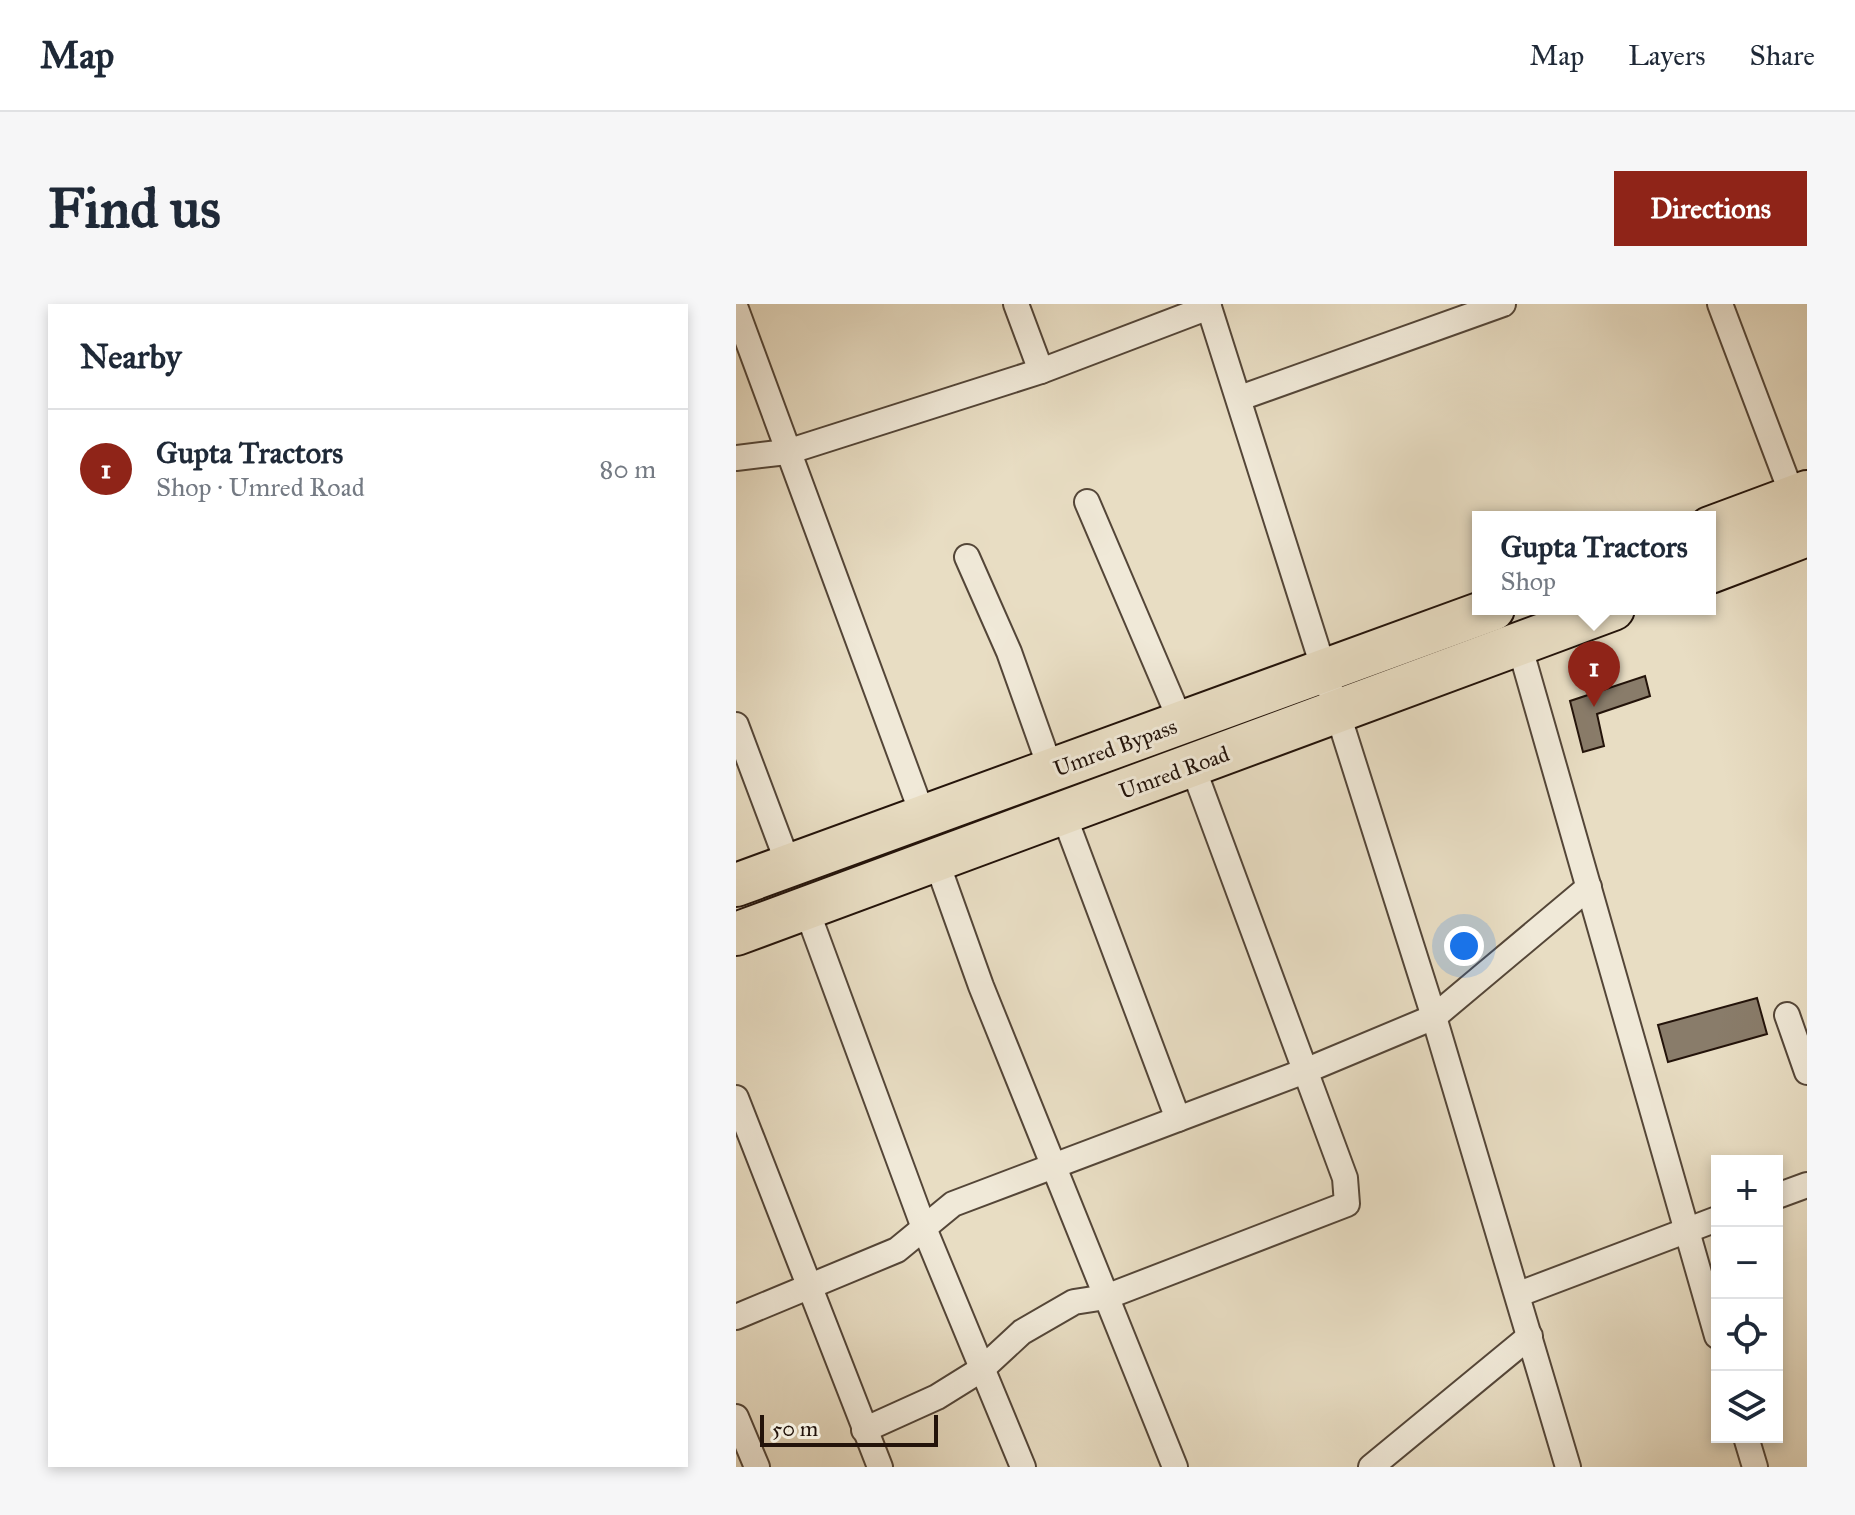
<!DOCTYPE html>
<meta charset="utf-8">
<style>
body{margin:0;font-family:"IM FELL Great Primer",serif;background:#f6f6f7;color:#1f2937}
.controls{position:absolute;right:24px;bottom:24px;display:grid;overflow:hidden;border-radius:0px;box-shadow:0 4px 12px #0003}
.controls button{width:72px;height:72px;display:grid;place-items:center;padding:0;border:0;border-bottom:2px solid #e0e1e3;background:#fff;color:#1f2937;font:40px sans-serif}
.scale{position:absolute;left:24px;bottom:20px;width:178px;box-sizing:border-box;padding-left:8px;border:4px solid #23130a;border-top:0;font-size:22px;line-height:28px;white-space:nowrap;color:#23130a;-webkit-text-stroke:6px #f0e9d8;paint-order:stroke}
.you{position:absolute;left:728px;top:642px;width:28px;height:28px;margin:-20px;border:6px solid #fff;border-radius:50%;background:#1a73e8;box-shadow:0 0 0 12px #1a73e833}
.badge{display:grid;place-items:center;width:52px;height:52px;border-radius:50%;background:#8f2418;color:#fff;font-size:26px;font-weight:700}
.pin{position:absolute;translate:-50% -66px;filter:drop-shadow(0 2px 4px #0008)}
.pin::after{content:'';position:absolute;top:42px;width:28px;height:24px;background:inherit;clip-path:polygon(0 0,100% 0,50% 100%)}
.popup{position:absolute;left:736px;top:207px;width:244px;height:104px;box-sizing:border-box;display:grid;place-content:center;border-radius:0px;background:#fff;filter:drop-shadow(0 2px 6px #0005);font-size:26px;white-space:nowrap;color:#747a83}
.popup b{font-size:30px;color:#1f2937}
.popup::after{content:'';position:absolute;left:50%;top:100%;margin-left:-16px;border:16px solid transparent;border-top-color:#fff}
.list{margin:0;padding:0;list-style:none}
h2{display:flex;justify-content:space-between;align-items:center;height:104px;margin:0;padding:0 32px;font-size:34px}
h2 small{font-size:26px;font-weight:400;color:#747a83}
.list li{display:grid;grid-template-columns:52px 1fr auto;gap:24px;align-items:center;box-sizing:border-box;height:120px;padding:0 32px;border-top:2px solid #e0e1e3}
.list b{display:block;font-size:30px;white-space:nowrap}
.list p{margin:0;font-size:26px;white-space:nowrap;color:#747a83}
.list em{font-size:26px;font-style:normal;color:#747a83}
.icon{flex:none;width:44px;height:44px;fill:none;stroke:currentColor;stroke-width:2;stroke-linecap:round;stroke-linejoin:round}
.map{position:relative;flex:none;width:1071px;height:1163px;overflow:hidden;border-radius:0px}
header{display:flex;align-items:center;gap:48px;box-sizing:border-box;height:112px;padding:0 40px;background:#fff;border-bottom:2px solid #e0e1e3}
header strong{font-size:38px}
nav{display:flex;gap:44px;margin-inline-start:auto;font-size:28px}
.intro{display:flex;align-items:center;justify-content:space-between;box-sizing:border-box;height:192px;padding:0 48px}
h1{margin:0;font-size:56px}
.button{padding:20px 36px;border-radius:0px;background:#8f2418;color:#fff;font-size:28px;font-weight:700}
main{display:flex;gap:48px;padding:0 48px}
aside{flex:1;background:#fff;border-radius:0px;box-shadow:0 4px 12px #0003}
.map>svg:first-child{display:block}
.building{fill:#897c6a;stroke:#23130a;stroke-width:2}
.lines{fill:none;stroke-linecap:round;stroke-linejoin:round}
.minor-casing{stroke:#544638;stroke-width:28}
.trunk-casing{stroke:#23130a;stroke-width:46}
.minor{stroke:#f0e9d8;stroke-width:24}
.trunk{stroke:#e8ddc3;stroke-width:42}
.labels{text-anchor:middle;stroke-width:6;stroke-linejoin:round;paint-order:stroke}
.street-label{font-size:22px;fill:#23130a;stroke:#f0e9d8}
</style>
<header>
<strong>Map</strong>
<nav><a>Map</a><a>Layers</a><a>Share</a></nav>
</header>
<div class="intro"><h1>Find us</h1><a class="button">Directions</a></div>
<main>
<aside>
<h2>Nearby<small></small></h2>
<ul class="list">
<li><span class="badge">1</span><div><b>Gupta Tractors</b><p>Shop · Umred Road</p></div><em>80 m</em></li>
</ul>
</aside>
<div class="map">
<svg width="1071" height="1163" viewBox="0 0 1071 1163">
<rect width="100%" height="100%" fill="#e8ddc3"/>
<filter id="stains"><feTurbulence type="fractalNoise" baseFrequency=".0025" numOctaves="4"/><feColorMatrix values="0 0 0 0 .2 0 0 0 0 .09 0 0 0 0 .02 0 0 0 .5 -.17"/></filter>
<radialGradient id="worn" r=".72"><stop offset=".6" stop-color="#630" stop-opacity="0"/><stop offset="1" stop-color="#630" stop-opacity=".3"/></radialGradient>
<!-- building -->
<g class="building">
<path d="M909,372L914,392L861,410L868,442L847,448L834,397Z"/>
<path d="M1021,694L1031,730L932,758L922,721Z"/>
</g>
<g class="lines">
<!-- minor casing -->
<g class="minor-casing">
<g id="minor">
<path d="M280,0L305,67"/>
<path d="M472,0L698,713L832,1163"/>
<path d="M984,0L1057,193"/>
<path d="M0,5L187,512"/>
<path d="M504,94L767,0"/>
<path d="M0,154L51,148L305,67L473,3"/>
<path d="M351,198L445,418"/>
<path d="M231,253L273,348L315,466"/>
<path d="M783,340L981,1032"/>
<path d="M0,421L53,562"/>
<path d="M327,509L442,815"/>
<path d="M200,556L245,682L439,1163"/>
<path d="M70,604L188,924L287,1163"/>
<path d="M1051,711L1071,768"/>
<path d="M0,794L144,1163"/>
<path d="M1041,892L1071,881"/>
<path d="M783,990L981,915"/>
<path d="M0,1013L161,946L217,900L569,767L698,713L853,583"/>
<path d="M0,1113L21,1163"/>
<path d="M128,1126L201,1093L246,1065L286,1028L338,998L370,993L611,900L609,874L456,461"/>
<path d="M1010,1133L1019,1163"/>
<path d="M635,1163L794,1032"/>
</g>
</g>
<!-- trunk casing -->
<g class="trunk-casing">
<g id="trunk">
<path d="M974,224L1071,188"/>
<path d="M974,268L1071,231"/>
<path d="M0,581L757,305"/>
<path d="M0,630L877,305"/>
</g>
</g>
<!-- minor -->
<use href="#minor" class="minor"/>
<!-- trunk -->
<use href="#trunk" class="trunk"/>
</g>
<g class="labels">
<!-- street labels -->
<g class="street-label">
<text transform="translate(379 443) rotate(-20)" y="8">Umred Bypass</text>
<text transform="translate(438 468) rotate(-20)" y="8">Umred Road</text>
</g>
</g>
<rect width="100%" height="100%" filter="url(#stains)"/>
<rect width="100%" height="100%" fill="url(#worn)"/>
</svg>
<div class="controls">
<button>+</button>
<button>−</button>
<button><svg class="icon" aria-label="locate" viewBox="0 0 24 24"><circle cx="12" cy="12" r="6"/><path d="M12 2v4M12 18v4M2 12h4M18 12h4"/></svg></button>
<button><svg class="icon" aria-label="layers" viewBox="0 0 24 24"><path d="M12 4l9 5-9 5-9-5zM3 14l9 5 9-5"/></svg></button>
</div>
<div class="scale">50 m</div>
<div class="you"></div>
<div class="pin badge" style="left:858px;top:403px">1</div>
<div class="popup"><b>Gupta Tractors</b>Shop</div>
</div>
</main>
